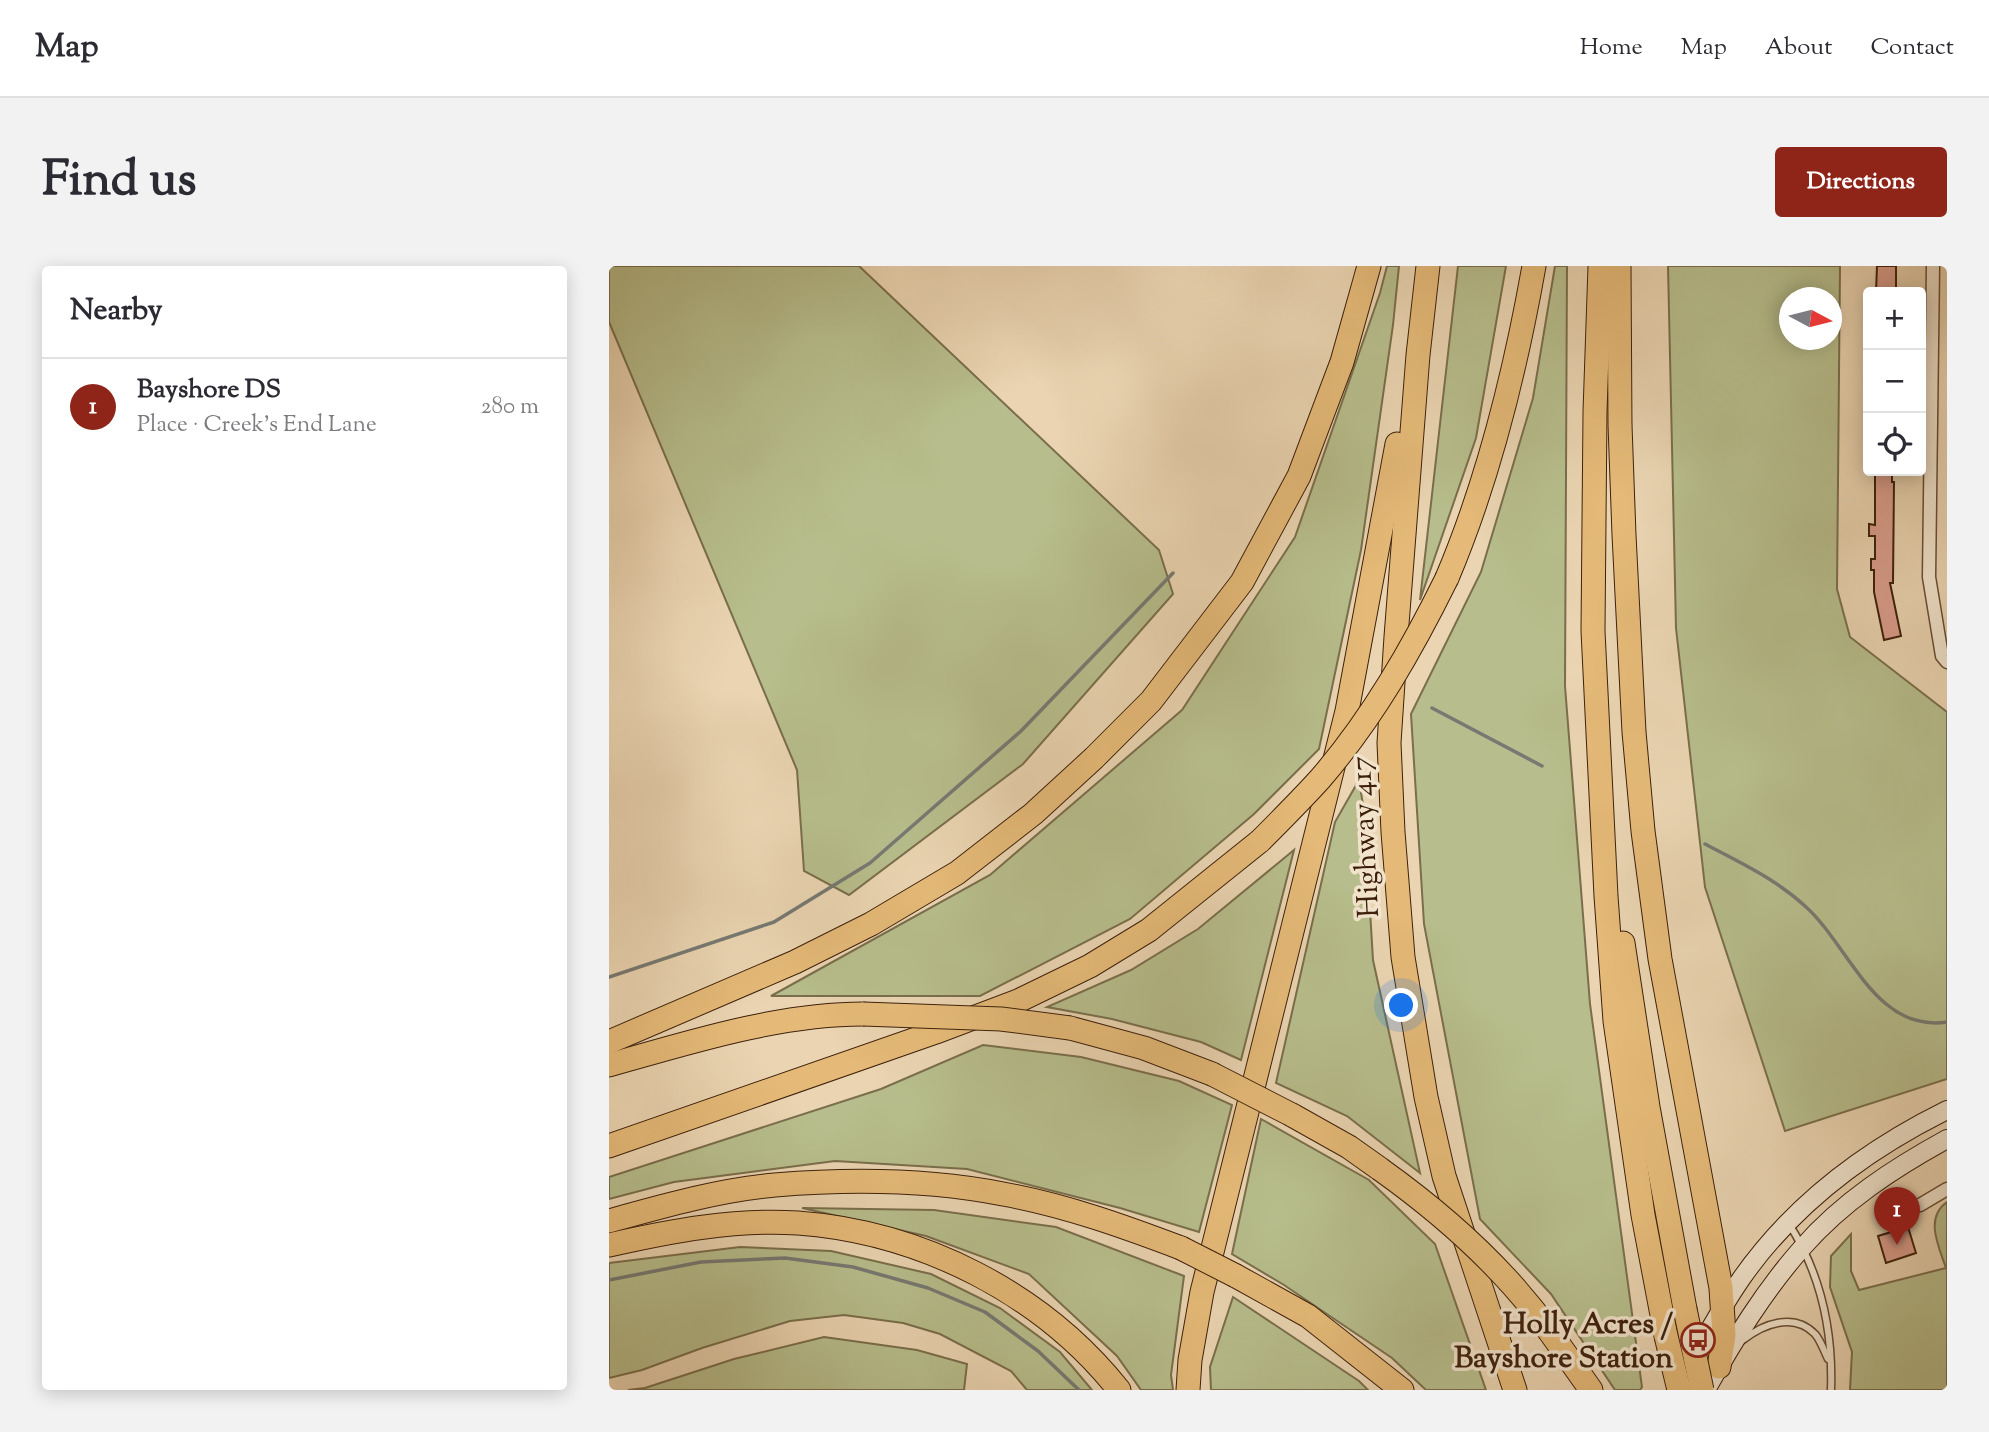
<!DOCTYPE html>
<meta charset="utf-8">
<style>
body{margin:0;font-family:"Sorts Mill Goudy",serif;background:#f2f2f3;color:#2b2b33}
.controls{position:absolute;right:21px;top:21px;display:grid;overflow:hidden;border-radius:7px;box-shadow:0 4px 18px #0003}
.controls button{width:63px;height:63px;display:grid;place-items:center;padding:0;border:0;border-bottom:2px solid #e1e1e2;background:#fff;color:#2b2b33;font:35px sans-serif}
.compass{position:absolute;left:1170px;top:21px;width:63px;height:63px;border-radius:50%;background:#fff;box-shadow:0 4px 18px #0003;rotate:97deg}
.you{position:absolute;left:793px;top:740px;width:24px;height:24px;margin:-18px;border:5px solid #fff;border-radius:50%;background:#1a73e8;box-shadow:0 0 0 10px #1a73e833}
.badge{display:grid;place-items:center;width:46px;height:46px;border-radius:50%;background:#8f2418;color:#fff;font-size:23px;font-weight:700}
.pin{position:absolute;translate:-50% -58px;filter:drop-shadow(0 2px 4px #0008)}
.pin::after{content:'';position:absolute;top:37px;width:24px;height:21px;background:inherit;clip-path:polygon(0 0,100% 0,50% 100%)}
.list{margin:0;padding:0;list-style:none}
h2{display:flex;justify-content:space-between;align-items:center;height:91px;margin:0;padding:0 28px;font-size:30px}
h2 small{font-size:23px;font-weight:400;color:#7c7c81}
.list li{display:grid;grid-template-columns:46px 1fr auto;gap:21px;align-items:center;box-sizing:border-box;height:98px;padding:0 28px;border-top:2px solid #e1e1e2}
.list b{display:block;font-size:26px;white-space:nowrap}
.list p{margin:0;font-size:23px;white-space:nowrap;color:#7c7c81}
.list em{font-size:23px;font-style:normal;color:#7c7c81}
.icon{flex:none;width:38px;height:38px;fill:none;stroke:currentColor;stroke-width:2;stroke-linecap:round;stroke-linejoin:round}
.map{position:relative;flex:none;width:1338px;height:1124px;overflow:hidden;border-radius:7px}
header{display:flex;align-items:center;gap:42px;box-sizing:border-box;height:98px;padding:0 35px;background:#fff;border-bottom:2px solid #e1e1e2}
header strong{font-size:33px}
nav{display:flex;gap:38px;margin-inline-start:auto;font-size:24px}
.intro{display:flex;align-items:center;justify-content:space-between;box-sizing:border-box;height:168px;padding:0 42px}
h1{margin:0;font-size:49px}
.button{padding:18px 32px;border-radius:7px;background:#8f2418;color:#fff;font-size:24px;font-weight:700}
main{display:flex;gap:42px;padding:0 42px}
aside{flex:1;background:#fff;border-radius:7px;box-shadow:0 4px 18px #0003}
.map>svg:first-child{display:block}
.green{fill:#b7bd8c;stroke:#7a6e4c;stroke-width:2;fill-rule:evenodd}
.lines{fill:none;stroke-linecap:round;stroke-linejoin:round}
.stream{stroke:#777972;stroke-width:3.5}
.building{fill:#da9d8c;stroke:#3d200b;stroke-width:2}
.service-casing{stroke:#684d34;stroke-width:9}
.minor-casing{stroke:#684d34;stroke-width:15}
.secondary-casing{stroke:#3d200b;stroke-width:20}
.motorway-casing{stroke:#3d200b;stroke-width:25}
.service{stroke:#f1e3cc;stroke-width:6}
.minor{stroke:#f1e3cc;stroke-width:12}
.secondary{stroke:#f1e3cc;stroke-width:18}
.motorway{stroke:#e5ba78;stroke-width:23}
.motorway-bridge-casing{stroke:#3d200b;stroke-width:25;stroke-linecap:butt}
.motorway-bridge{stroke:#e5ba78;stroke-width:23}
.labels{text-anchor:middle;stroke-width:7;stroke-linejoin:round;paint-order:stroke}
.street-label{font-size:30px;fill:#3d200b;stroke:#f1e3cc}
.poi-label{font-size:30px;font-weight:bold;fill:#3d200b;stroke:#f1e3cc;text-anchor:end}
</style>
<header>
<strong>Map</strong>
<nav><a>Home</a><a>Map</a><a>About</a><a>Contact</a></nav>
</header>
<div class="intro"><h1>Find us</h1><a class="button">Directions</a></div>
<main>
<aside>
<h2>Nearby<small></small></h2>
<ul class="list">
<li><span class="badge">1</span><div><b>Bayshore DS</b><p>Place · Creek's End Lane</p></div><em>280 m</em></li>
</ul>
</aside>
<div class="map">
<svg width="1338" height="1124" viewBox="0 0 1338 1124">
<rect width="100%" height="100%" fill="#ead4b1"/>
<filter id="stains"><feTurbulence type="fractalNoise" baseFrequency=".00286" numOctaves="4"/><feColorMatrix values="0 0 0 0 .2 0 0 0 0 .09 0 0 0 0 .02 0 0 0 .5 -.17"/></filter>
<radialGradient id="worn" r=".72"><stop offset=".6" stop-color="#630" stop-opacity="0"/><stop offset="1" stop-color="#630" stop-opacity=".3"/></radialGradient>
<!-- green -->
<g class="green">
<path d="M0,0H250L550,284L564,328L414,498L240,629L195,605L188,504L0,56Z"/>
<path d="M778,0H790L784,59L752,284L710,483L645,548L521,653L371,730H162L381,609L573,444L686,271L771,27Z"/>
<path d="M849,0H897L867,172L811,334Z"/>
<path d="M946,0H958L956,420L981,738L1033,1121L1031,1124H1006L942,1028L871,953L815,658L802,448L872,306L924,132Z"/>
<path d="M1059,0H1231L1228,323L1241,371L1338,446V813L1176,865L1096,621L1067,362ZM1181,32H1223V74H1181Z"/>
<path d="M750,514L755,545L764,694L811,907L738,850L667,817L726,556Z"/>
<path d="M685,584L632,794L592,776L503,753L438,741L522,704L589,663Z"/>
<path d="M374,779L472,791L570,815L623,839L590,966L511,942L358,903L226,895L65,916L0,933V911L272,823Z"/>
<path d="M652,853L760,914L826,978L877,1124H817L783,1092L675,1019L623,988Z"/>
<path d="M1338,936V1124H1241L1243,1086L1221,1021L1222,990L1242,968V1005L1250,1024L1337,1002C1330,981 1315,952 1338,936Z"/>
<path d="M193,942L325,944L447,961L575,1010L562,1109L564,1124H532L508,1090L420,1008L317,970Z"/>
<path d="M131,981L222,985L322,1008L391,1042L451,1086L483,1124H418L402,1105L331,1068L294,1057L235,1049L181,1055L93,1082L33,1104L0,1112V997Z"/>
<path d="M624,1031L750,1115L759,1124H602L601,1101Z"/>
<path d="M215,1071L308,1084L358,1098L355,1124H19L36,1122L125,1093Z"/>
</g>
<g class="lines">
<!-- stream -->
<g class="stream">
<path d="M823,442L933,500"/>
<path d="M1096,578C1130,596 1167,613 1196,640C1240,679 1266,767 1338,756"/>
<path d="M0,711L165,656L261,597L412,465L564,307"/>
<path d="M0,1014L92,996L176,992L244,1001L319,1022L376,1046L429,1085L470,1124"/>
</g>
</g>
<!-- building -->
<g class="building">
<path d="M1268,0H1287V26H1267Z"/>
<path d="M1266,205H1283V216H1285L1284,317H1281L1292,370L1275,374L1265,326V304H1262V293H1266V270H1260V258L1266,259Z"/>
<path d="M1299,961L1307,987L1277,997L1269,970Z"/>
</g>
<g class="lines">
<!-- service casing -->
<g class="service-casing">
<g id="service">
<path d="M1180,958C1212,1008 1224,1064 1222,1124"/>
<path d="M1134,1074C1154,1058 1185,1046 1206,1068C1212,1075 1215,1085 1219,1093"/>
</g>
</g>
<!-- minor casing -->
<g class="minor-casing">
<g id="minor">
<path d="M1324,0L1320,311L1333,390L1338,396"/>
<path d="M1311,939L1338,923"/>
</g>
</g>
<!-- secondary casing -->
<g class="secondary-casing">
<g id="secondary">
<path d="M1067,1124C1088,1086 1108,1048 1132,1013C1185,937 1257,884 1338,844"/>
<path d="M1097,1124C1125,1074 1155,1025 1193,982C1233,936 1285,902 1338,873"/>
</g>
</g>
<!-- motorway casing -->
<g class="motorway-casing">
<g id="motorway">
<path d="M819,0L809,89L787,371L780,477L784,566L794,691L817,831L835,910L906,1124"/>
<path d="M991,0L986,146L984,365L997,630L1006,755L1034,949L1057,1070"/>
<path d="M1010,0L1011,159L1015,269L1025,466L1034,565L1051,693L1112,1022L1115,1069L1110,1101"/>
<path d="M838,312C880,213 906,107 925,0"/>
<path d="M1014,677L1039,841L1076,1043"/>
<path d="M461,762L535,782L603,808"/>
<path d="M0,776L186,696L262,658L348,607L424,548L485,492L542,435L633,316L690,210L733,96L760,0"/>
<path d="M0,799C81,776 170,748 254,748"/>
<path d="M683,849L740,881L771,903"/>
<path d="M0,880L327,766L409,735L481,700L540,664L651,575"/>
<path d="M0,955C54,940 110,924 166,919C239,913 322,914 394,928C455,939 514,960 572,982"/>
<path d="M0,979C62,965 125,953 189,957C312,966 433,1027 510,1124"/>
<path d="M627,1010L699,1050L793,1124"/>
<path d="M941,1066L982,1124"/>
<path d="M579,1124L581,1094L593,1026L738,445L788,178"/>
</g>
</g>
<!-- service -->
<use href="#service" class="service"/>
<!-- minor -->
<use href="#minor" class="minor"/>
<!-- secondary -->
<use href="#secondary" class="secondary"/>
<!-- motorway -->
<use href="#motorway" class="motorway"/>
<!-- motorway-bridge casing -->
<g class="motorway-bridge-casing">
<g id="motorway-bridge">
<path d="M651,575C671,555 692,534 711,513C763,453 803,383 838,312"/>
<path d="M254,748L392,753L461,762"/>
<path d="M603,808L683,849"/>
<path d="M771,903C834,948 896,1003 941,1066"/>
<path d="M572,982L627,1010"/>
<path d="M1076,1043L1093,1124"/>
<path d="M1057,1070L1070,1124"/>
</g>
</g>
<!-- motorway-bridge -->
<use href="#motorway-bridge" class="motorway-bridge"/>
</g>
<!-- icons -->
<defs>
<g id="bus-ring" transform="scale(1.75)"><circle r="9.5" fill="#f1e3cc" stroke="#8f2418" stroke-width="1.5"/><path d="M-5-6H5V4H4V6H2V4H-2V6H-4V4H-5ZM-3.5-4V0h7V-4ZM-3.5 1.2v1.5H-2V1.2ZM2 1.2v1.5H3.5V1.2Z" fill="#8f2418"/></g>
</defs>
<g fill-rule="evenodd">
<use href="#bus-ring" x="1089" y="1074"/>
</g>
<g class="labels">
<!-- street labels -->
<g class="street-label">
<text transform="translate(755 571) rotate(-93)" y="10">Highway 417</text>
</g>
<!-- poi labels -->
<g class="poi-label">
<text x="1064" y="1067">Holly Acres /<tspan x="1064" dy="34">Bayshore Station</tspan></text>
</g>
</g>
<rect width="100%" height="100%" filter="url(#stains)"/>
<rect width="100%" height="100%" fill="url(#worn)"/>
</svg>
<div class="controls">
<button>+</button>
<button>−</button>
<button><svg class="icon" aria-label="locate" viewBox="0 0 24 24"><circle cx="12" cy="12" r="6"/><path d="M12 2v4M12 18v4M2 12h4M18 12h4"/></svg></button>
</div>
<svg class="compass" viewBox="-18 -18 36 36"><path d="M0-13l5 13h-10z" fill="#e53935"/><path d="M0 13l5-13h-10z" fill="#7c7c81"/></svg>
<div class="you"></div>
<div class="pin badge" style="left:1288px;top:979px">1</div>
</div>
</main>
